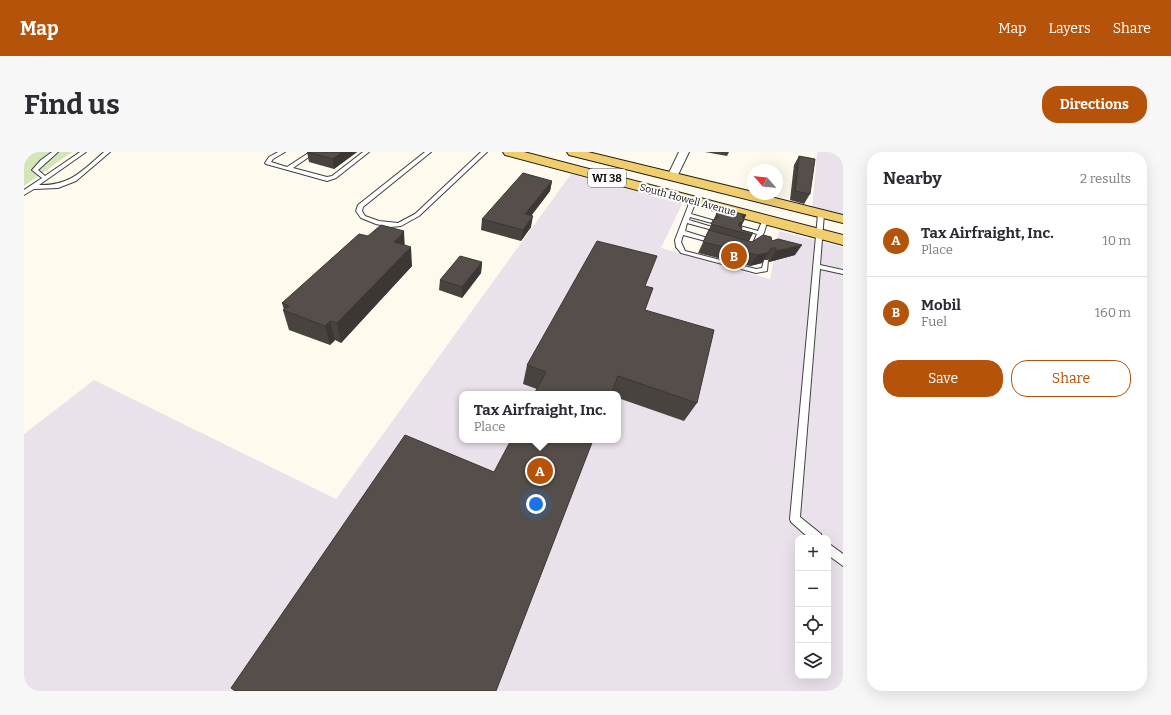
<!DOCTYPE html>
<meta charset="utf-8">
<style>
body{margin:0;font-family:Bitter,serif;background:#f7f7f7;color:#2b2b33}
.controls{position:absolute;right:12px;bottom:12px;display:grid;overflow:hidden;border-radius:8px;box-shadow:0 4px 16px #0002}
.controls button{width:36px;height:36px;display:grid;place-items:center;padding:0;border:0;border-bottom:1px solid #e1e1e2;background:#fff;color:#2b2b33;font:20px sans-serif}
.compass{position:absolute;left:723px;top:12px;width:36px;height:36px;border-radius:50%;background:#fff;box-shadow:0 4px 16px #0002;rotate:297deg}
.you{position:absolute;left:512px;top:352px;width:14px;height:14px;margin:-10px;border:3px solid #fff;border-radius:50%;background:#1a73e8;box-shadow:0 0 0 6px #1a73e833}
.badge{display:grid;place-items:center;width:26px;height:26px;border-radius:50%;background:#b45309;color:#fff;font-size:13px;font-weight:700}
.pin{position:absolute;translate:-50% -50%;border:2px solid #fff;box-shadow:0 1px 4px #0006}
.popup{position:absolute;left:435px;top:239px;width:162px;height:52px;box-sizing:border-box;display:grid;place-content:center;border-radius:8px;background:#fff;filter:drop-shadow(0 1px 3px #0005);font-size:13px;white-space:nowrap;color:#7c7c81}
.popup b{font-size:15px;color:#2b2b33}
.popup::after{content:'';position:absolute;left:50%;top:100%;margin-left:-8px;border:8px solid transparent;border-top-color:#fff}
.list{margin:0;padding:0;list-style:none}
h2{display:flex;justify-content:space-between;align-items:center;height:52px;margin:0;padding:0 16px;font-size:17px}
h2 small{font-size:13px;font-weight:400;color:#7c7c81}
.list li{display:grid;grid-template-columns:26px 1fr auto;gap:12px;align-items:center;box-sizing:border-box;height:72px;padding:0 16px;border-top:1px solid #e1e1e2}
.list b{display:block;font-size:15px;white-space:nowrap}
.list p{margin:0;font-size:13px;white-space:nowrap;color:#7c7c81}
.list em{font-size:13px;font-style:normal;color:#7c7c81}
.actions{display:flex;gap:8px;padding:12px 16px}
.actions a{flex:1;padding:9px 0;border:1px solid #b45309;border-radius:16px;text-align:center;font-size:14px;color:#b45309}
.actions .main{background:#b45309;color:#fff}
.icon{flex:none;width:22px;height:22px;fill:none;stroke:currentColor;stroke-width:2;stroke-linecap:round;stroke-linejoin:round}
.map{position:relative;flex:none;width:819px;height:539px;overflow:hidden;border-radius:16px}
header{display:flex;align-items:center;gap:24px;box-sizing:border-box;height:56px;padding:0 20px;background:#b45309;color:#fff}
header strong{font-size:19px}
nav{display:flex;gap:22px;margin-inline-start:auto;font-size:14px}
.intro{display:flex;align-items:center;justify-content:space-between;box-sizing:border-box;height:96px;padding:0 24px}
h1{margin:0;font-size:28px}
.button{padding:10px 18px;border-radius:16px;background:#b45309;color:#fff;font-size:14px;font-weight:700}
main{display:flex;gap:24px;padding:0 24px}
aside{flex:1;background:#fff;border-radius:16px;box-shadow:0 4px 16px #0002}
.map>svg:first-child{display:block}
.industrial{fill:#eae2eb;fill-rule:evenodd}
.green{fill:#d2e6ba}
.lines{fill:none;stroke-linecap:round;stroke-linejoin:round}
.lane-casing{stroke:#404040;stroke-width:2}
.street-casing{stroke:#404040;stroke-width:2}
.primary-casing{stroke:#1e1e1e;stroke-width:2}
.lane{fill:#fff;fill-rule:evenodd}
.street{fill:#fff;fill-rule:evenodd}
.primary{fill:#f0cd6d;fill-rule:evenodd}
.wall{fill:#494340}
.shaded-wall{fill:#3c3734}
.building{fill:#554e4a;stroke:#3c3734}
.labels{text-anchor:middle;stroke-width:4;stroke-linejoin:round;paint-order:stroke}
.far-street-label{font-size:10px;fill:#0d0d0d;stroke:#fff}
.shield{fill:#fff;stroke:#565656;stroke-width:1}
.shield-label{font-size:11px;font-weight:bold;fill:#0d0d0d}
</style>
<header>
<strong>Map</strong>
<nav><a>Map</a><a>Layers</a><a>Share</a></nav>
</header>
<div class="intro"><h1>Find us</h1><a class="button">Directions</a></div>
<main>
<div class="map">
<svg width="819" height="539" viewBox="0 0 819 539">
<rect width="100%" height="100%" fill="#fefaee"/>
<!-- industrial -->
<g class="industrial">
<path d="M793,0H819V63L788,56Z"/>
<path d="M547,22L658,52L637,96L746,127L755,79L819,95V539H0V282L70,228L312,347ZM438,242H594V288H438ZM774,386H804V524H774Z"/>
</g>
<!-- green -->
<path class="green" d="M0,0H48L0,34Z"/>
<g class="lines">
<!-- lane casing -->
<g class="lane-casing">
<g id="lane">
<path d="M28,0H34L14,18L21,24L56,0H62L15,33C46,34 58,19 80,0H86L52,29L34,36L10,37L0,43V38L18,26L8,18L17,8Z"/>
<path d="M254,0H261L249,7L247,10L263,15L286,0H292L269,16L303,25L308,24L339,0H345L312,26L303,29L242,12L241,11L245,5Z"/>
<path d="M401,0H407L339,55L338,59L341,64L355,69L374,71L391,62L457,0H463L395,64L377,74L366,75L352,72L337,66L332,59L334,53Z"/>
<path d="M669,47L672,49L667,62L691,69L688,71L666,65L665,68L688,75L685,77L663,71L661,79L696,90L693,92L659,83L657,90L661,99L732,117L738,116L740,108H744L743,119L732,121L657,101L652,95L651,88L666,49Z"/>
<path d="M797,60L800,62L796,113L819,118V122L796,117L776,365L797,382L798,386H785L767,370L766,367L794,62Z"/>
<path d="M739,67L744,68C740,78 738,97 724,95V93L730,89L733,82L713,76L716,74L734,79Z"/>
<path d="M804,391L819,402V414L804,403Z"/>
</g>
</g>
<!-- street casing -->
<g class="street-casing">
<path id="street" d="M655,0H665L652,27H644L643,25Z"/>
</g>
<!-- primary casing -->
<g class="primary-casing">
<g id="primary">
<path d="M479,0H500L819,83V93L481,3Z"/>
<path d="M543,0H564L729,40V42H735L819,63V71L545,3Z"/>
</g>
</g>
<!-- lane -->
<use href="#lane" class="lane"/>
<!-- street -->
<use href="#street" class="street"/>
<!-- primary -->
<use href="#primary" class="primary"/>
</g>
<!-- wall -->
<g class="wall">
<path d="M283,0H333L310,17L285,10Z"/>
<path d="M681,0H705L703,4Z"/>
<path d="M775,4L786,42L780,52L766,48L770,13Z"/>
<path d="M528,29L526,39L507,64V75L497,89L457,78L458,67Z"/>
<path d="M695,56L722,63L717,75V78L729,81L725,89L728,90L748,89L771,103L745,110V107H741L738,111L726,114L674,101Z"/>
<path d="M381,93L388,114L317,191L311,188L306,193L265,178L259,158H260L258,151Z"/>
<path d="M458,110L457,121L438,146L415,138L416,128Z"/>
<path d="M621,134V158L673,251L660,269L594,246V242H510L513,237L499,232L503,213Z"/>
</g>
<!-- shaded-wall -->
<g class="shaded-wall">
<path d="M318,0H333L310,17L309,7Z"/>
<path d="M528,29L526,39L500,73L501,62Z"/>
<path d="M722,63L718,71L719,70L715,80L711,79L718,64Z"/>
<path d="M509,64L507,75L497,89L499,78Z"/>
<path d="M380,79L381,99L370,90Z"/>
<path d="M729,81L723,92L721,93L727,83Z"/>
<path d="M778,93L771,103L745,110L752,99Z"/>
<path d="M387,95L388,114L317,191L313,171Z"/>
<path d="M744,101L738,111L726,114L733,103Z"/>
<path d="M458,110L457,121L438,146V135Z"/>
<path d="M306,169L311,188L306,193L301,174Z"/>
</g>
<!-- building -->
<g class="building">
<path d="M283,0H318L309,7Z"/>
<path d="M775,4L791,7L786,42L771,39Z"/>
<path d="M499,21L528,29L501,62L509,64L499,78L458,67Z"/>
<path d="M695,56L722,63L718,64L720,68L719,70L715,71V74L718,75L717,78L729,81L727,83L687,72L689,68L695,65L692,62L698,59Z"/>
<path d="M357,73L380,79L370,90L387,95L313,171L306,169L301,174L259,158L265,154L258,151L335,82L344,84Z"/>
<path d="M685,78L728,90L739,83L747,85L748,89L754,87L778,93L752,99V96H747L744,101L733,103L679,90Z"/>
<path d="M573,89L633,104L621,134L629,136L621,158L690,178L673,251L594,224L587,242H510L522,220L503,213Z"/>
<path d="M436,104L458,110L438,135L416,128Z"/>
<path d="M381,283L470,320L487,288H569L472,539H211L207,536Z"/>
</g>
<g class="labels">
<!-- far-street labels -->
<g class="far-street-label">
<text transform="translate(664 47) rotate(15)" y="4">South Howell Avenue</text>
</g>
<!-- shield labels -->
<rect class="shield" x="564" y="17" width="38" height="18" rx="3"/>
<g class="shield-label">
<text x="583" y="30">WI 38</text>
</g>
</g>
</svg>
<div class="controls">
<button>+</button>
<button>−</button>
<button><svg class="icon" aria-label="locate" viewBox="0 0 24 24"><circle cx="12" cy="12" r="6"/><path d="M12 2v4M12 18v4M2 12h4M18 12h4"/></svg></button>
<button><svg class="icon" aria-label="layers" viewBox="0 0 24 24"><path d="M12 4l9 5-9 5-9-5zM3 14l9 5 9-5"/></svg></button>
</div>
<svg class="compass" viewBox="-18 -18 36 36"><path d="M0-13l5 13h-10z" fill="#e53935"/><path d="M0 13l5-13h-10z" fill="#7c7c81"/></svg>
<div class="you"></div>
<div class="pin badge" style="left:516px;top:319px">A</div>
<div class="popup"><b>Tax Airfraight, Inc.</b>Place</div>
<div class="pin badge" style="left:710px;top:104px">B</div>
</div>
<aside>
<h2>Nearby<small>2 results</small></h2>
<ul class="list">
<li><span class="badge">A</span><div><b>Tax Airfraight, Inc.</b><p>Place</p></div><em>10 m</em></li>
<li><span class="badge">B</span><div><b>Mobil</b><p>Fuel</p></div><em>160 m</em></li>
</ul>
<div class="actions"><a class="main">Save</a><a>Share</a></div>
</aside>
</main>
